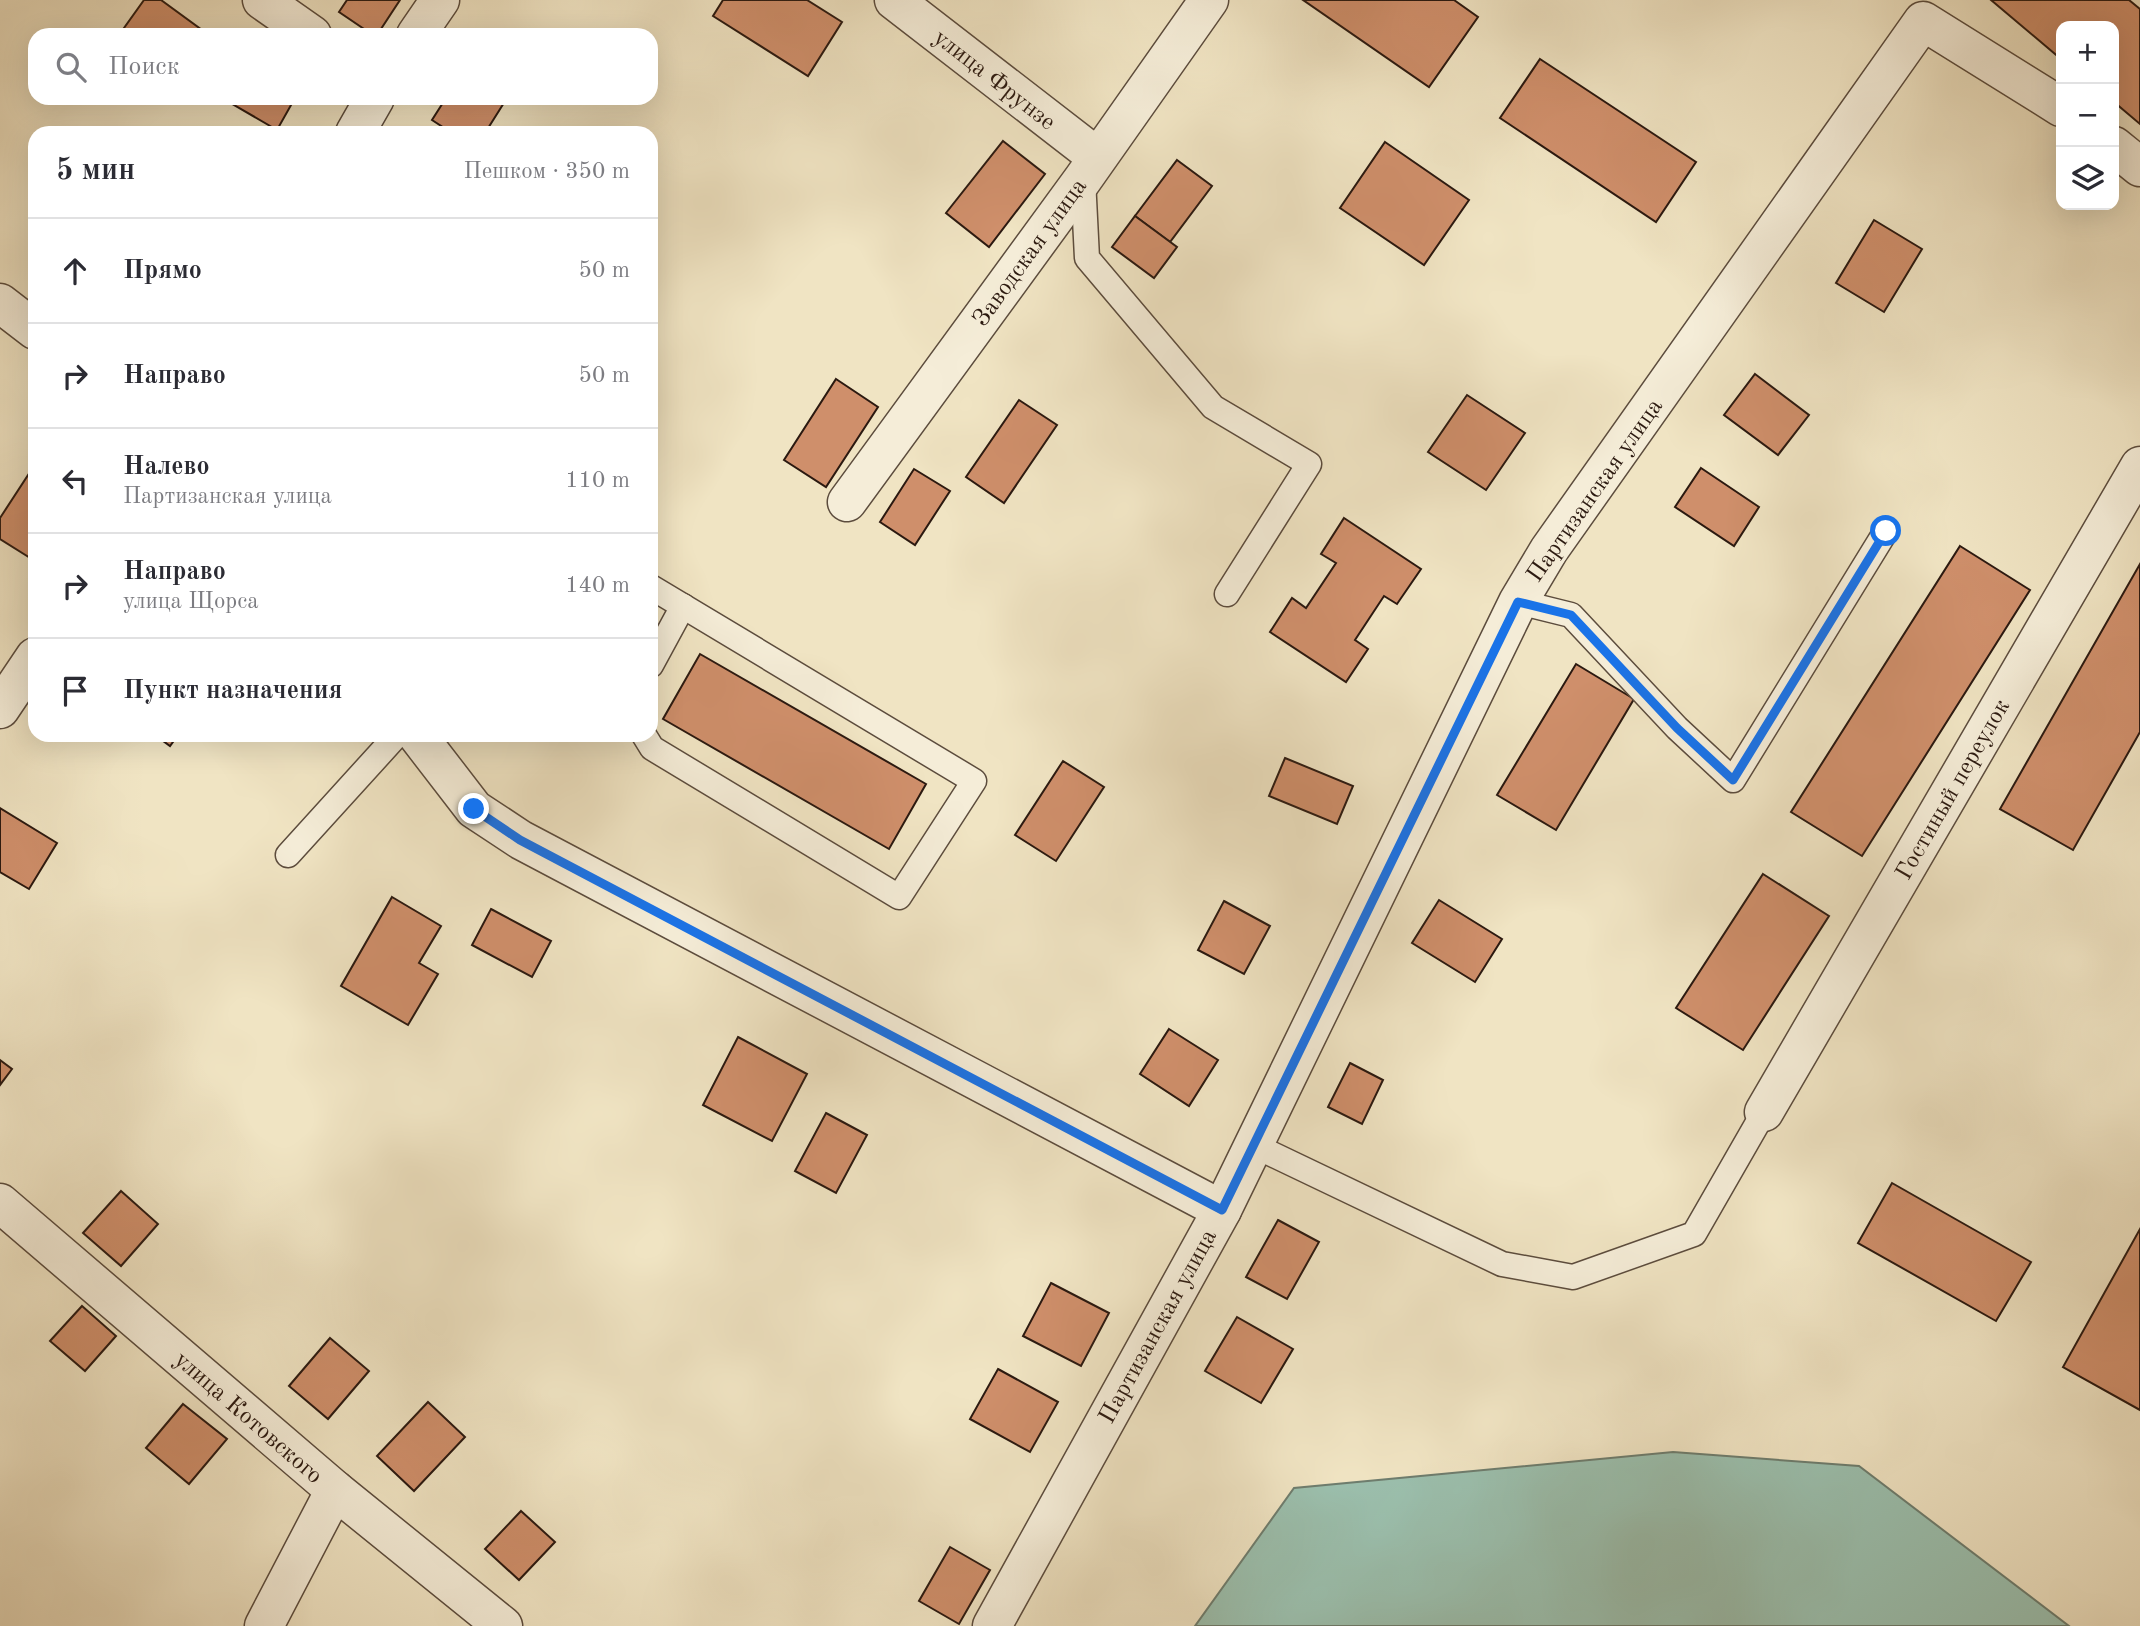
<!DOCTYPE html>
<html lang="ru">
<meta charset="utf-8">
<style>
body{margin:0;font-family:"Old Standard TT",serif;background:#f7f7f7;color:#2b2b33}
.controls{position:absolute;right:21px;top:21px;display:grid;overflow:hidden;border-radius:14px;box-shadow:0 7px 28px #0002}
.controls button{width:63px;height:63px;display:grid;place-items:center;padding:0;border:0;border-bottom:2px solid #e1e1e2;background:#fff;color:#2b2b33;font:35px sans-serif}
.stop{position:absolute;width:21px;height:21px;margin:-16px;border:5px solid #1a73e8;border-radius:50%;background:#fff}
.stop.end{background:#1a73e8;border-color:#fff;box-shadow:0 2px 7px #0008}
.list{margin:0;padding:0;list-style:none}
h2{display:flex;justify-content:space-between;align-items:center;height:91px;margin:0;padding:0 28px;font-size:30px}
h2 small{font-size:23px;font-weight:400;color:#7c7c81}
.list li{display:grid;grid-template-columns:46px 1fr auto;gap:21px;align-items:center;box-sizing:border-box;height:105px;padding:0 28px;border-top:2px solid #e1e1e2}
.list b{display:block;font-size:26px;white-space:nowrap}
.list p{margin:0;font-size:23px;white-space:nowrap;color:#7c7c81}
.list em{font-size:23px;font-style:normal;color:#7c7c81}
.icon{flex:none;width:38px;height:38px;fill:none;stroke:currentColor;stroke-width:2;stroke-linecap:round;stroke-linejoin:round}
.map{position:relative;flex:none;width:2140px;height:1626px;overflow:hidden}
.search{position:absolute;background:#fff;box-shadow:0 7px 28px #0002;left:28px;top:28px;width:630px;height:77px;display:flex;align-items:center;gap:18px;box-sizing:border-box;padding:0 24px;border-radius:21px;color:#7c7c81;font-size:26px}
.panel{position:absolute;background:#fff;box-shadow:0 7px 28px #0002;left:28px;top:126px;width:630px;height:616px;border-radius:21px}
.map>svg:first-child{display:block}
.water{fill:#9bbfad;stroke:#6e7d6e;stroke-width:2}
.building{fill:#cf8f6b;stroke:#2b1910;stroke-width:2}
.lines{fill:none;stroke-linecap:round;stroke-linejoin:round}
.service-casing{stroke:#5c4c3d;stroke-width:27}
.minor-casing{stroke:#5c4c3d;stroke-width:41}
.service{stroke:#f5edd8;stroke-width:24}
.minor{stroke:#f5edd8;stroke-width:38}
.route{stroke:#1a73e8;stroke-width:9}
.labels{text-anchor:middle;stroke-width:6;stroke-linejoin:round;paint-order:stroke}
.street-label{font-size:24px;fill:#2b1910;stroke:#f5edd8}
</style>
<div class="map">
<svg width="2140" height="1626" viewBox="0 0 2140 1626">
<rect width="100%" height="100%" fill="#f0e4c3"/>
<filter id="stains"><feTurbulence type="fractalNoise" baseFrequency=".00286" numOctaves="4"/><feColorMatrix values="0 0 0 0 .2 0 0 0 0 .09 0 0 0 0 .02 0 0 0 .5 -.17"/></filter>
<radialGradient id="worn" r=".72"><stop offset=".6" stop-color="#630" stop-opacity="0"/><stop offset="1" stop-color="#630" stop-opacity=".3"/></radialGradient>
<!-- water -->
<path class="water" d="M1673,1452L1859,1466L2069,1626H1195L1294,1488Z"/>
<!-- building -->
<g class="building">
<path d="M144,0H161L202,30L198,35H119Z"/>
<path d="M347,0H400L377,35H373L339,12Z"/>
<path d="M723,0H807L842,22L808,76L713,16Z"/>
<path d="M1303,0H1454L1478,17L1429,87Z"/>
<path d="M1991,0H2129L2140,9V124L2114,102V26H2061V59Z"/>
<path d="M1540,59L1696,162L1656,222L1500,118Z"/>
<path d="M222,98H295L277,130Z"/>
<path d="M446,98H507L485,133H452L432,120Z"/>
<path d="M1003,141L1045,174L989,247L946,213Z"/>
<path d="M1385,142L1469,200L1424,265L1340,208Z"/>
<path d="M1177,160L1212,186L1170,242L1135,216Z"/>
<path d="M1135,216L1177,247L1154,278L1112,247Z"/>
<path d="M1874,220L1922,249L1884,312L1836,283Z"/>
<path d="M1755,374L1809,415L1778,455L1724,415Z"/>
<path d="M836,379L878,407L826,487L784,460Z"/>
<path d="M1467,395L1525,433L1486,490L1428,452Z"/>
<path d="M1019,400L1057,425L1004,503L966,477Z"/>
<path d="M1701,468L1759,507L1734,546L1675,507Z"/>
<path d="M32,469L35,470V561L0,539V518Z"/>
<path d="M914,469L950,491L915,545L880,522Z"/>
<path d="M1344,518L1421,569L1397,604L1384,596L1355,640L1368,649L1346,682L1270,632L1292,598L1306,608L1336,563L1321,554Z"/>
<path d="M1960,546L2030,590L1862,856L1791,812Z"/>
<path d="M2140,564V732L2073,850L2000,809Z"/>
<path d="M700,654L926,784L889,849L663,719Z"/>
<path d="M1576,664L1634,699L1556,830L1497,795Z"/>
<path d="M155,735H178L170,746Z"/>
<path d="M1285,758L1353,786L1337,824L1269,796Z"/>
<path d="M1063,761L1104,787L1056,861L1015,835Z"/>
<path d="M0,808L57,843L29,889L0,872Z"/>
<path d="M1763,874L1829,916L1743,1050L1676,1008Z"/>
<path d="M392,897L441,926L419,963L438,974L408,1025L341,986Z"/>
<path d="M1439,900L1502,939L1475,982L1412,943Z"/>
<path d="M1224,901L1270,926L1244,974L1198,950Z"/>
<path d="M491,909L551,941L532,977L472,945Z"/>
<path d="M1169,1029L1218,1060L1189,1106L1140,1074Z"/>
<path d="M738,1037L807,1074L772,1141L703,1105Z"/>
<path d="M0,1060L12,1069L0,1085Z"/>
<path d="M1350,1063L1383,1080L1362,1124L1328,1107Z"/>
<path d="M826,1113L867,1135L836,1193L795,1171Z"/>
<path d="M1892,1183L2031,1262L1996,1321L1858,1243Z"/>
<path d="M121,1191L158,1224L121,1266L83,1233Z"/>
<path d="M1278,1220L1319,1242L1287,1299L1246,1277Z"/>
<path d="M2140,1229V1410L2063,1367Z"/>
<path d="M1051,1283L1109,1313L1081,1366L1023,1336Z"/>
<path d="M82,1306L116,1336L85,1371L50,1341Z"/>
<path d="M1237,1317L1293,1349L1261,1403L1205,1371Z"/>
<path d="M330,1338L369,1371L328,1419L289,1386Z"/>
<path d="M998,1369L1058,1402L1030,1452L970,1419Z"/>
<path d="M428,1402L465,1437L414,1491L377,1456Z"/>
<path d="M183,1404L227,1439L189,1484L146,1448Z"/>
<path d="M521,1511L555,1542L519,1580L485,1549Z"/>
<path d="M950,1547L990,1570L959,1624L919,1601Z"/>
</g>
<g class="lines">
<!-- service casing -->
<g class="service-casing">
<g id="service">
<path d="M1083,179L1087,258L1213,407L1309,464L1227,594"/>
<path d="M1518,602L1571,615L1677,728L1733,780L1886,531"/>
<path d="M651,665L683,606"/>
<path d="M644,735L652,748L899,897L974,781L651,587"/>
<path d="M288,855L397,735"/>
<path d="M1253,1145L1502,1264L1573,1277L1694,1234L1764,1112"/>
</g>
</g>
<!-- minor casing -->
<g class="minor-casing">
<g id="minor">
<path d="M262,0L312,35"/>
<path d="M894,0L1097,157"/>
<path d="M416,35L440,0"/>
<path d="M355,133L375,98"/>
<path d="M2114,146L2140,167"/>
<path d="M0,303L35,330"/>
<path d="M847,502L1083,179L1209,0"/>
<path d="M0,709L35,657"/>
<path d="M417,735L474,809L521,840L1222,1210"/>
<path d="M1764,1112L2140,466"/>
<path d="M0,1203L335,1490L503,1626"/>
<path d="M264,1626L335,1490"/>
<path d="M992,1626L1222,1210L1518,602L1549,550L1923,21L2061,107"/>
</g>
</g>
<!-- service -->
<use href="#service" class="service"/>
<!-- minor -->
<use href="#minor" class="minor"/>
</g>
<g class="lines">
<!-- route -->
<path class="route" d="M474,809L520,840L1222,1210L1518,602L1571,615L1677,728L1733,780L1886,531"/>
</g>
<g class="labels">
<!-- street labels -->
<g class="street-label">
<text transform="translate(995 79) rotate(38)" y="8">улица Фрунзе</text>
<text transform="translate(1029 252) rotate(-54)" y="8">Заводская улица</text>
<text transform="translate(1594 490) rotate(-55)" y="8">Партизанская улица</text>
<text transform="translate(1952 789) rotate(-60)" y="8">Гостиный переулок</text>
<text transform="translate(1157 1326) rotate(-61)" y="8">Партизанская улица</text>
<text transform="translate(249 1417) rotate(41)" y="8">улица Котовского</text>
</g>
</g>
<rect width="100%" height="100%" filter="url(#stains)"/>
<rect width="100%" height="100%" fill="url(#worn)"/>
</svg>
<div class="controls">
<button>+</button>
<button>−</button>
<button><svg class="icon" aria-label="layers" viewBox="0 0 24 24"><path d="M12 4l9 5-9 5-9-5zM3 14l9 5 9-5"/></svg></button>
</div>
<div class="stop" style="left:1886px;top:531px"></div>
<div class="stop end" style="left:474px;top:809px"></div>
<div class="search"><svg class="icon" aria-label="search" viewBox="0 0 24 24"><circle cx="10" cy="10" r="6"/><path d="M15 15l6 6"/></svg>Поиск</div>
<section class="panel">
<h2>5 мин<small>Пешком · 350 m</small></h2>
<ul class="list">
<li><svg class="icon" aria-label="ahead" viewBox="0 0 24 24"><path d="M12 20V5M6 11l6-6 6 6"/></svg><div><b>Прямо</b></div><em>50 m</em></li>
<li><svg class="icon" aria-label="right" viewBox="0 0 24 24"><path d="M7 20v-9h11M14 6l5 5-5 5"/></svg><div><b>Направо</b></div><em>50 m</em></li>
<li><svg class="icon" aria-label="left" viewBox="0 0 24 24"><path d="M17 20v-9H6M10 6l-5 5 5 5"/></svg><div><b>Налево</b><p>Партизанская улица</p></div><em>110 m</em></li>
<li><svg class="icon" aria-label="right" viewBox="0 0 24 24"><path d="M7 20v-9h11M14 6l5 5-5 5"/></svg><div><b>Направо</b><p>улица Щорса</p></div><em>140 m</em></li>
<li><svg class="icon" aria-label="arrive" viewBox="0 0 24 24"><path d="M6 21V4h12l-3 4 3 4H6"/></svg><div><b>Пункт назначения</b></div></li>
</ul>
</section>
</div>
